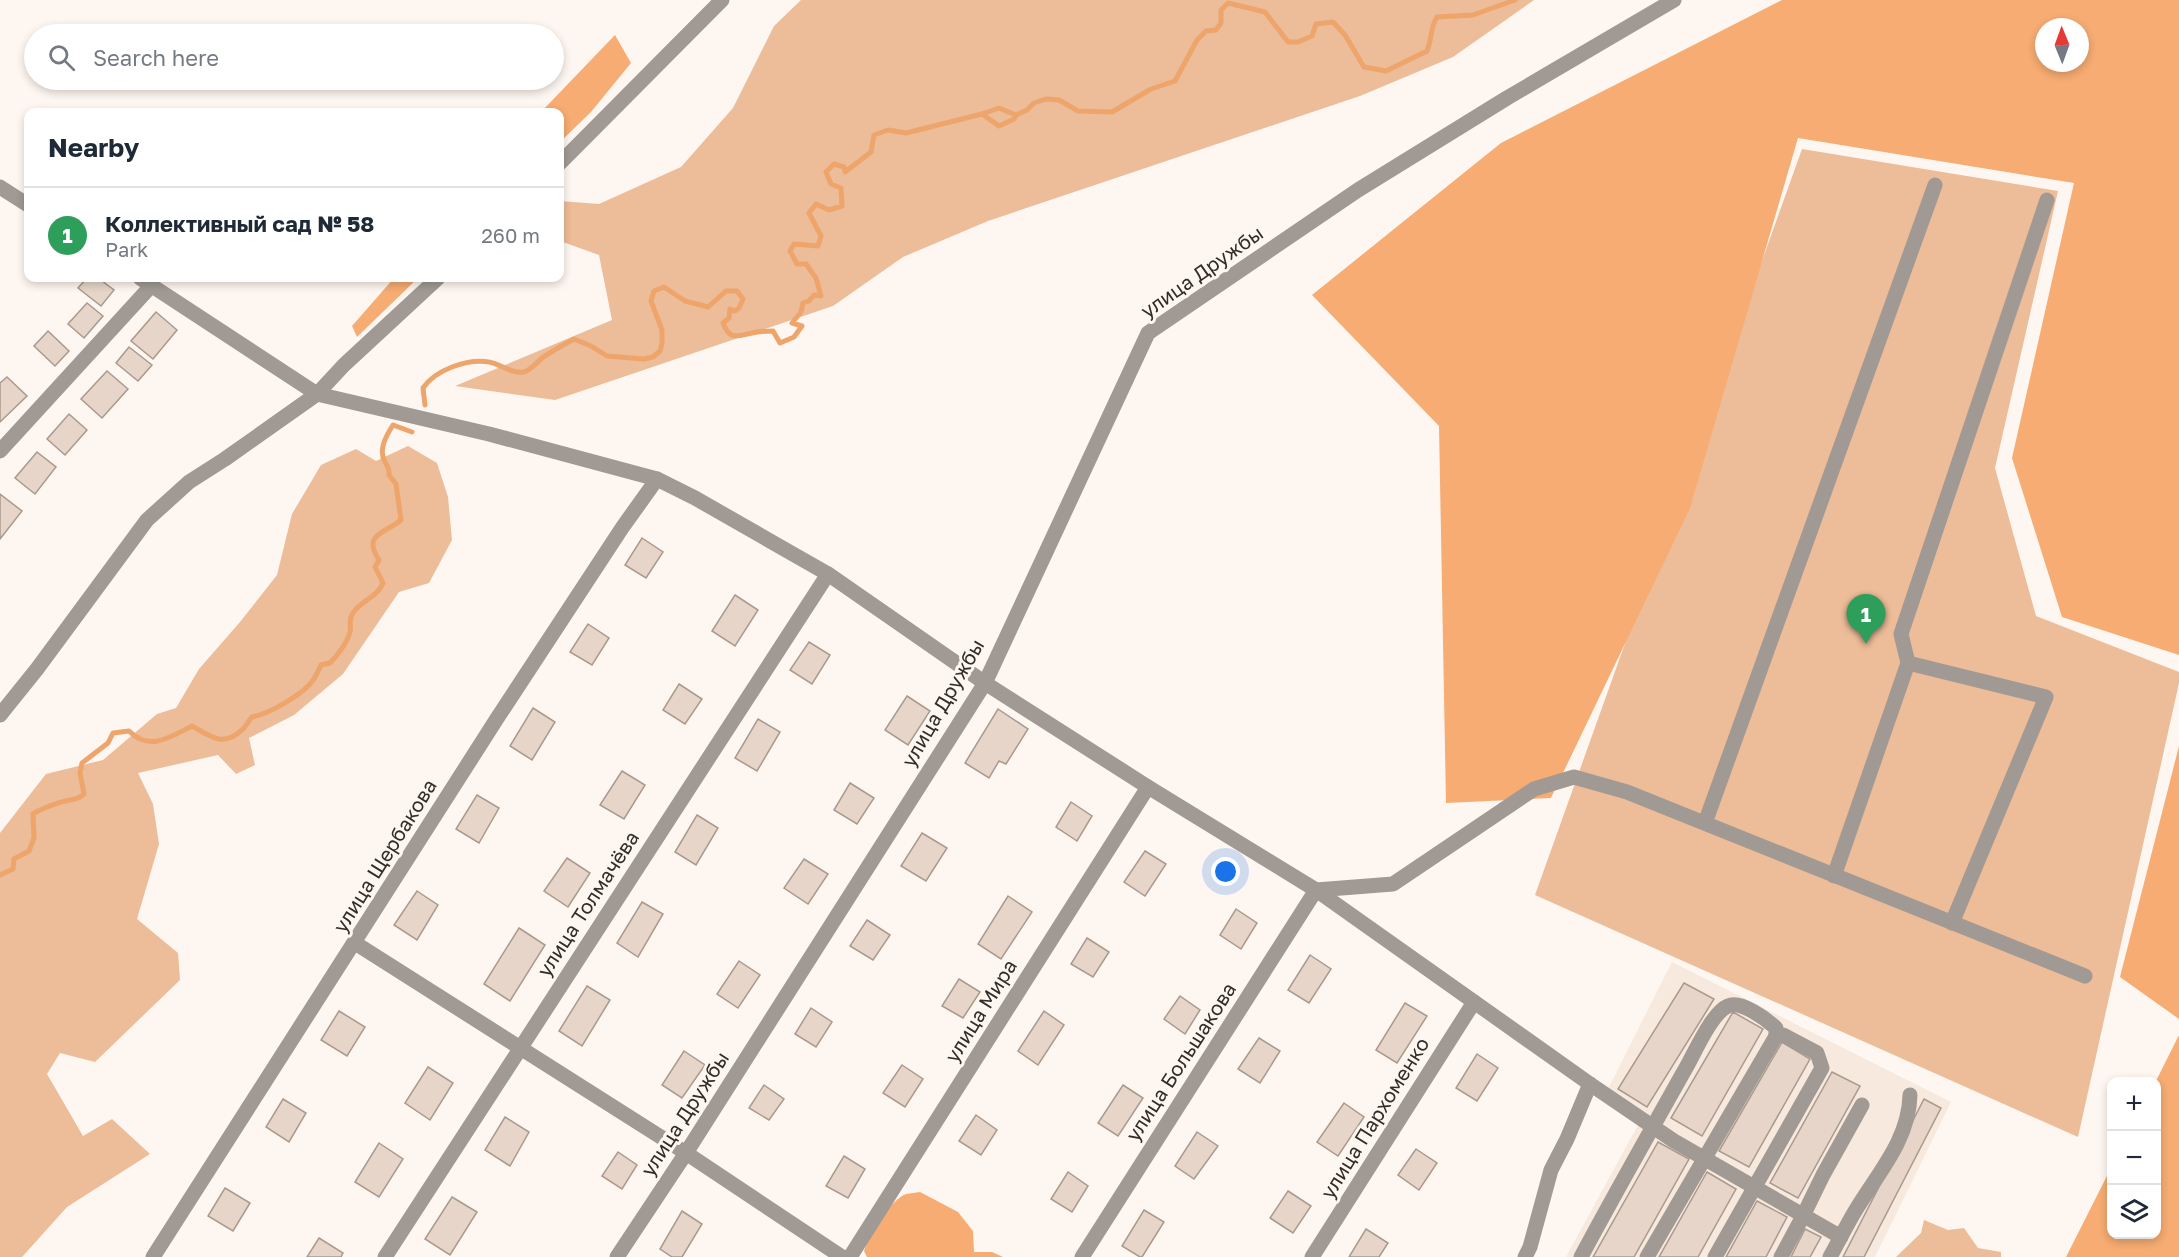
<!DOCTYPE html>
<meta charset="utf-8">
<style>
body{margin:0;font-family:"Golos Text",sans-serif;background:#f2f2f3;color:#1f2937}
.controls{position:absolute;right:18px;bottom:18px;display:grid;overflow:hidden;border-radius:12px;box-shadow:0 3px 9px #0003}
.controls button{width:54px;height:54px;display:grid;place-items:center;padding:0;border:0;border-bottom:2px solid #e0e1e3;background:#fff;color:#1f2937;font:30px sans-serif}
.compass{position:absolute;left:2035px;top:18px;width:54px;height:54px;border-radius:50%;background:#fff;box-shadow:0 3px 9px #0003;rotate:359deg}
.you{position:absolute;left:1226px;top:872px;width:21px;height:21px;margin:-15px;border:4px solid #fff;border-radius:50%;background:#1a73e8;box-shadow:0 0 0 9px #1a73e833}
.badge{display:grid;place-items:center;width:39px;height:39px;border-radius:50%;background:#3754c5;color:#fff;font-size:20px;font-weight:700}
.pin{position:absolute;translate:-50% -50px;filter:drop-shadow(0 2px 3px #0008)}
.pin::after{content:'';position:absolute;top:32px;width:21px;height:18px;background:inherit;clip-path:polygon(0 0,100% 0,50% 100%)}
.list{margin:0;padding:0;list-style:none}
h2{display:flex;justify-content:space-between;align-items:center;height:78px;margin:0;padding:0 24px;font-size:26px}
h2 small{font-size:20px;font-weight:400;color:#747a83}
.list li{display:grid;grid-template-columns:39px 1fr auto;gap:18px;align-items:center;box-sizing:border-box;height:96px;padding:0 24px;border-top:2px solid #e0e1e3}
.list b{display:block;font-size:22px;white-space:nowrap}
.list p{margin:0;font-size:20px;white-space:nowrap;color:#747a83}
.list em{font-size:20px;font-style:normal;color:#747a83}
.icon{flex:none;width:33px;height:33px;fill:none;stroke:currentColor;stroke-width:2;stroke-linecap:round;stroke-linejoin:round}
.map{position:relative;flex:none;width:2179px;height:1257px;overflow:hidden}
.search{position:absolute;background:#fff;box-shadow:0 3px 9px #0003;left:24px;top:24px;width:540px;height:66px;display:flex;align-items:center;gap:15px;box-sizing:border-box;padding:0 21px;border-radius:33px;color:#747a83;font-size:22px}
.panel{position:absolute;background:#fff;box-shadow:0 3px 9px #0003;left:24px;top:108px;width:540px;height:174px;border-radius:12px}
.map>svg:first-child{display:block}
.built{fill:#f7e9de}
.green{fill:#edbc98}
.forest{fill:#f6ac72;fill-rule:evenodd}
.lines{fill:none;stroke-linecap:round;stroke-linejoin:round}
.stream{stroke:#eea56b;stroke-width:5}
.building{fill:#e6d5c8;stroke:#aa998d;stroke-width:1.5}
.minor{stroke:#a19a94;stroke-width:15}
.labels{text-anchor:middle;stroke-width:6;stroke-linejoin:round;paint-order:stroke}
.street-label{font-size:20px;fill:#332c27;stroke:#fef7f1}
</style>
<div class="map">
<svg width="2179" height="1257" viewBox="0 0 2179 1257">
<rect width="100%" height="100%" fill="#fef7f1"/>
<!-- built -->
<path class="built" d="M1672,962L1951,1102L1875,1257H1566L1638,1125L1609,1087Z"/>
<!-- green -->
<g class="green">
<path d="M801,0H1534L1453,57L1360,96L988,221L903,257L833,306L555,400L455,386L612,320L599,255L560,241V201L599,204L681,167L733,108L774,26Z"/>
<path d="M1802,149L2058,191L1995,468L2036,616L2179,672V683L2078,1137L1535,895Z"/>
<path d="M408,446L437,463L448,497L452,540L429,583L399,592L343,674L294,715L249,738L255,765L236,774L218,755L138,773L153,804L159,844L137,919L178,953L180,980L95,1062L60,1053L47,1074L83,1136L112,1119L150,1154L67,1207L22,1257H0V833L46,774L103,760L157,714L176,708L199,669L240,622L277,575L292,514L321,465L356,449L376,461Z"/>
<path d="M1924,1220L1948,1230L1964,1228L1978,1248L2001,1252V1257H1896L1921,1233Z"/>
</g>
<!-- forest -->
<g class="forest">
<path d="M1782,0H2179V655L2062,617L2012,458L2074,183L1798,138L1690,508L1551,798L1446,803L1439,426L1312,295L1501,143ZM2044,27H2080V63H2044Z"/>
<path d="M615,35L631,63L591,112L560,142V112H541Z"/>
<path d="M394,278H418L357,337L352,326Z"/>
<path d="M2179,746V1019L2120,977Z"/>
<path d="M2179,1035V1257H2066L2111,1168L2112,1234H2156V1081Z"/>
<path d="M920,1192L958,1212L973,1231L974,1252H992L1003,1257H867L864,1251C870,1234 889,1201 906,1194C910,1193 916,1193 920,1192Z"/>
</g>
<g class="lines">
<!-- stream -->
<g class="stream">
<path d="M982,114L999,108L1016,115"/>
<path d="M425,405L423,388C435,370 468,358 489,362C501,364 511,374 524,372C531,370 536,363 542,358C552,351 563,345 574,339L591,346L607,356L644,359L653,357L660,351L662,343V330L651,301L654,291L664,287L685,301L708,307L726,291H737L743,299L739,308L735,311L730,309L729,318L723,323C730,341 737,336 752,333C759,331 767,331 773,331L780,343L794,337L802,326L792,323L801,312L803,303L809,301L814,295L821,296L816,278L806,264H797L790,251L794,244L818,246L821,236L809,213L816,204L829,210L842,206L841,188L831,184L826,172L834,164L844,167L845,172L871,152L874,135L888,130L906,133L982,114L999,126L1014,119L1016,115L1027,110L1034,103L1046,99L1059,100L1078,111L1112,112L1151,89L1175,81L1197,40L1206,31L1216,30L1221,23V10L1228,3L1265,12L1288,42H1298L1312,36L1316,24L1333,22L1345,35L1364,67L1386,71L1427,51C1432,39 1430,28 1437,17L1473,15L1515,0"/>
<path d="M0,875L13,869L14,859L29,851L34,838L33,814C38,810 59,802 66,801C73,799 78,800 84,794L80,773L82,763L108,743L113,733L129,731C150,752 170,737 192,726C212,737 223,748 243,729C247,725 248,721 252,717C268,714 296,698 308,686C314,681 318,672 321,665L330,663C337,656 346,644 349,635C353,627 347,621 353,613C361,600 377,598 383,583L375,567L379,560C362,534 384,534 401,520L396,484L389,475C390,469 388,468 385,462C378,450 386,436 393,425L412,432"/>
</g>
</g>
<!-- building -->
<g class="building">
<path d="M87,278H98L114,290L101,306L78,288Z"/>
<path d="M87,303L103,316L84,338L68,324Z"/>
<path d="M156,312L177,330L153,359L131,341Z"/>
<path d="M48,331L69,351L55,366L34,346Z"/>
<path d="M129,347L152,365L138,381L116,363Z"/>
<path d="M107,371L128,389L102,418L81,399Z"/>
<path d="M7,377L27,396L0,422V383Z"/>
<path d="M69,414L87,430L65,455L47,439Z"/>
<path d="M37,452L56,467L35,494L15,478Z"/>
<path d="M0,494L22,511L0,539Z"/>
<path d="M642,538L663,552L646,578L625,565Z"/>
<path d="M735,595L758,610L735,646L712,631Z"/>
<path d="M588,624L609,638L592,665L570,652Z"/>
<path d="M809,642L830,655L812,684L790,670Z"/>
<path d="M679,684L702,699L685,724L663,710Z"/>
<path d="M907,696L930,711L908,745L885,730Z"/>
<path d="M533,708L555,722L532,760L510,746Z"/>
<path d="M998,709L1028,729L1006,764L999,761L989,778L965,763Z"/>
<path d="M758,719L780,732L757,771L735,758Z"/>
<path d="M622,771L645,785L624,819L600,805Z"/>
<path d="M850,783L874,798L857,824L834,810Z"/>
<path d="M477,795L499,808L479,843L456,829Z"/>
<path d="M1071,802L1092,816L1077,841L1056,827Z"/>
<path d="M697,815L718,828L696,865L675,852Z"/>
<path d="M922,833L947,848L926,881L901,866Z"/>
<path d="M1145,851L1166,864L1145,896L1124,882Z"/>
<path d="M567,858L590,873L568,907L544,891Z"/>
<path d="M804,859L828,874L808,904L784,888Z"/>
<path d="M417,891L438,905L417,940L394,925Z"/>
<path d="M1008,896L1032,912L1001,959L978,944Z"/>
<path d="M642,902L663,914L638,957L617,943Z"/>
<path d="M1236,909L1257,923L1241,949L1220,935Z"/>
<path d="M867,920L890,935L873,960L850,946Z"/>
<path d="M519,928L545,945L510,1001L484,984Z"/>
<path d="M1087,938L1109,952L1093,977L1071,964Z"/>
<path d="M1310,955L1331,969L1309,1003L1288,990Z"/>
<path d="M739,961L760,975L738,1008L717,994Z"/>
<path d="M959,979L980,992L963,1018L942,1006Z"/>
<path d="M1684,983L1714,999L1647,1107L1618,1089Z"/>
<path d="M587,986L610,1000L582,1046L559,1031Z"/>
<path d="M1180,996L1200,1010L1185,1034L1164,1019Z"/>
<path d="M1405,1003L1427,1016L1397,1063L1376,1050Z"/>
<path d="M811,1008L832,1022L816,1047L795,1034Z"/>
<path d="M339,1011L365,1027L347,1056L321,1040Z"/>
<path d="M1044,1011L1064,1025L1038,1065L1018,1051Z"/>
<path d="M1733,1012L1763,1029L1702,1136L1671,1118Z"/>
<path d="M1259,1038L1280,1051L1260,1083L1238,1069Z"/>
<path d="M1782,1042L1810,1059L1749,1167L1719,1151Z"/>
<path d="M684,1051L705,1065L682,1098L662,1085Z"/>
<path d="M1477,1054L1498,1068L1477,1101L1456,1088Z"/>
<path d="M902,1065L923,1079L905,1107L883,1093Z"/>
<path d="M428,1067L453,1083L430,1120L405,1103Z"/>
<path d="M1832,1072L1860,1086L1798,1198L1770,1183Z"/>
<path d="M764,1085L784,1099L769,1120L749,1108Z"/>
<path d="M1123,1085L1143,1098L1118,1136L1098,1123Z"/>
<path d="M283,1099L306,1113L289,1142L266,1127Z"/>
<path d="M1924,1099L1941,1108L1864,1257H1843Z"/>
<path d="M1344,1103L1364,1117L1338,1156L1317,1142Z"/>
<path d="M976,1115L997,1130L981,1155L959,1141Z"/>
<path d="M505,1117L529,1132L510,1166L485,1150Z"/>
<path d="M1197,1132L1218,1146L1194,1179L1175,1166Z"/>
<path d="M1658,1142L1689,1159L1634,1257H1593Z"/>
<path d="M379,1143L403,1159L379,1197L355,1182Z"/>
<path d="M1416,1149L1437,1163L1419,1190L1398,1175Z"/>
<path d="M618,1152L637,1165L622,1189L602,1176Z"/>
<path d="M844,1156L865,1169L848,1198L826,1186Z"/>
<path d="M1068,1172L1088,1186L1072,1212L1051,1199Z"/>
<path d="M1707,1172L1736,1189L1698,1257H1659Z"/>
<path d="M225,1188L250,1203L233,1231L208,1216Z"/>
<path d="M1288,1191L1311,1206L1293,1233L1270,1218Z"/>
<path d="M452,1197L477,1212L450,1255L425,1239Z"/>
<path d="M1757,1201L1787,1217L1766,1257H1726Z"/>
<path d="M1144,1210L1164,1222L1142,1257H1140L1122,1246Z"/>
<path d="M682,1211L702,1224L682,1257H672L660,1249Z"/>
<path d="M1366,1229L1388,1243L1379,1257H1349Z"/>
<path d="M1805,1229L1821,1237L1810,1257H1791Z"/>
<path d="M319,1238L343,1253L341,1257H307Z"/>
</g>
<g class="lines">
<!-- minor -->
<g class="minor">
<path d="M560,163L722,0"/>
<path d="M0,187L28,205"/>
<path d="M140,278L317,394L489,434L657,479L695,498L828,574L985,683L1148,787L1316,890L1590,1084L1674,1141L1841,1237"/>
<path d="M0,451L152,285"/>
<path d="M1908,663L2046,697L1952,923"/>
<path d="M0,715L37,669L147,520L189,482L225,459L317,394L344,365L438,278"/>
<path d="M1705,823L1935,185"/>
<path d="M1834,876L1908,663L1901,634L2047,200"/>
<path d="M355,943L686,1153L842,1257"/>
<path d="M153,1257L496,720L622,528L657,479"/>
<path d="M385,1257L828,574"/>
<path d="M617,1257L686,1153L985,683L1148,333L1358,190L1507,98L1674,0"/>
<path d="M850,1257L1148,787"/>
<path d="M1082,1257L1316,890L1393,884L1534,789L1574,777L1627,792L2085,976"/>
<path d="M1312,1257L1474,1002"/>
<path d="M1525,1257L1530,1247L1551,1170L1567,1139L1590,1084"/>
<path d="M1581,1257C1614,1195 1649,1134 1683,1073C1693,1057 1711,1013 1728,1006C1741,1000 1766,1019 1776,1028V1036L1647,1257"/>
<path d="M1715,1257L1822,1068L1817,1053L1783,1035L1776,1036"/>
<path d="M1781,1257L1803,1216L1823,1175L1862,1105"/>
<path d="M1830,1257C1839,1241 1847,1224 1857,1208C1879,1172 1909,1139 1910,1095"/>
</g>
</g>
<g class="labels">
<!-- street labels -->
<g class="street-label">
<text transform="translate(1202 272) rotate(-35)" y="7">улица Дружбы</text>
<text transform="translate(943 703) rotate(-60)" y="7">улица Дружбы</text>
<text transform="translate(385 856) rotate(-58)" y="7">улица Щербакова</text>
<text transform="translate(588 904) rotate(-57)" y="7">улица Толмачёва</text>
<text transform="translate(981 1011) rotate(-58)" y="7">улица Мира</text>
<text transform="translate(1181 1062) rotate(-57)" y="7">улица Большакова</text>
<text transform="translate(685 1114) rotate(-57)" y="7">улица Дружбы</text>
<text transform="translate(1375 1118) rotate(-58)" y="7">улица Пархоменко</text>
</g>
</g>
</svg>
<div class="controls">
<button>+</button>
<button>−</button>
<button><svg class="icon" aria-label="layers" viewBox="0 0 24 24"><path d="M12 4l9 5-9 5-9-5zM3 14l9 5 9-5"/></svg></button>
</div>
<svg class="compass" viewBox="-18 -18 36 36"><path d="M0-13l5 13h-10z" fill="#e53935"/><path d="M0 13l5-13h-10z" fill="#747a83"/></svg>
<div class="you"></div>
<div class="pin badge" style="left:1866px;top:644px;background:#2e9e5b">1</div>
<div class="search"><svg class="icon" aria-label="search" viewBox="0 0 24 24"><circle cx="10" cy="10" r="6"/><path d="M15 15l6 6"/></svg>Search here</div>
<section class="panel">
<h2>Nearby<small></small></h2>
<ul class="list">
<li><span class="badge" style="background:#2e9e5b">1</span><div><b>Коллективный сад № 58</b><p>Park</p></div><em>260 m</em></li>
</ul>
</section>
</div>
